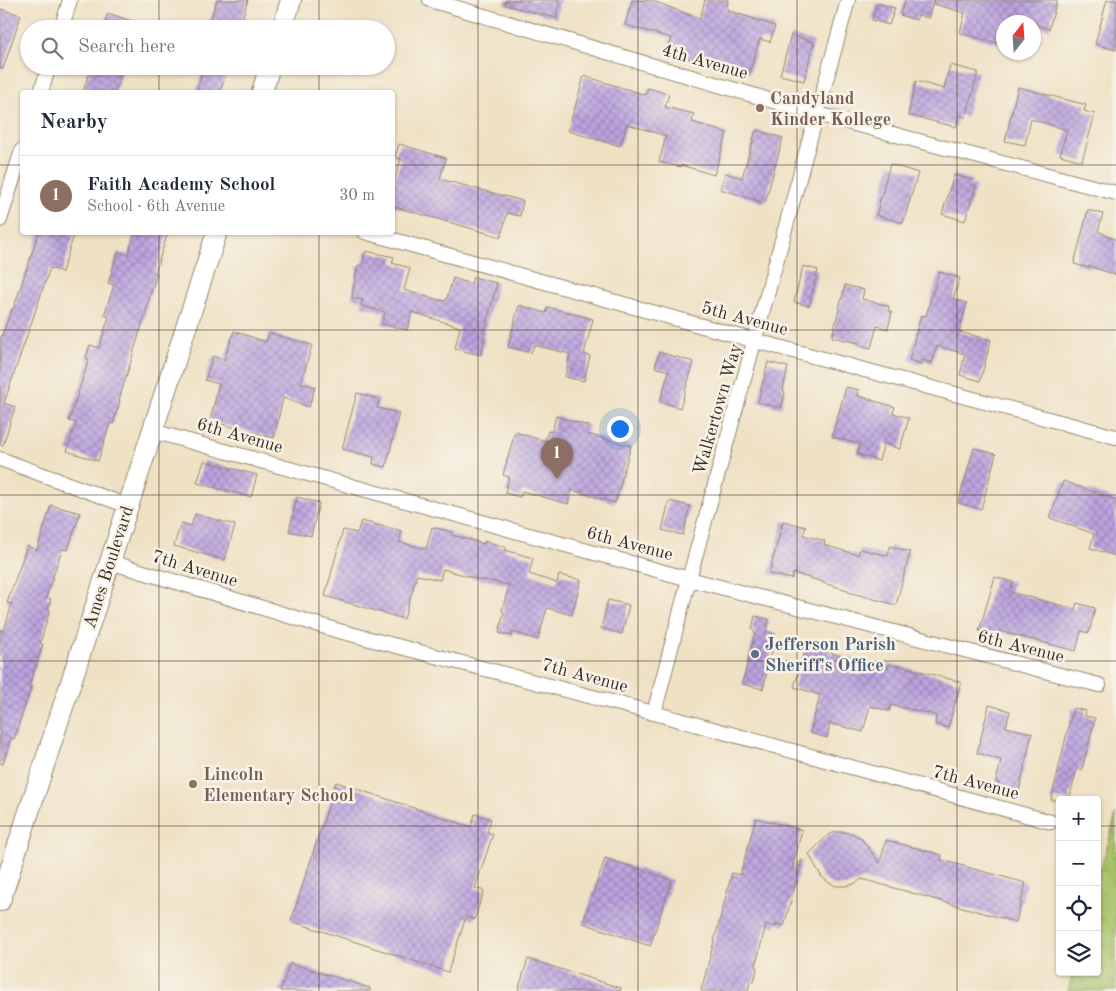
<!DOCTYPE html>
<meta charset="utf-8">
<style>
body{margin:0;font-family:"Old Standard TT",serif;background:#f6f6f7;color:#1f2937}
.controls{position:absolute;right:15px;bottom:15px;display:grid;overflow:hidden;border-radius:5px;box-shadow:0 1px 4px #0004}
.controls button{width:45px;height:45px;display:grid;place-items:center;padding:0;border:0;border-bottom:1px solid #e0e1e3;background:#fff;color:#1f2937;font:25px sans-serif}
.compass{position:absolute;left:996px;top:15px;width:45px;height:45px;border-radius:50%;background:#fff;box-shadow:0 1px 4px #0004;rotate:17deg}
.you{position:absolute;left:619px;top:428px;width:18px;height:18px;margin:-12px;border:4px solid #fff;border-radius:50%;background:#1a73e8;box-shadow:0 0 0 8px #1a73e833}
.badge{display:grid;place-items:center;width:32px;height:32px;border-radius:50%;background:#111827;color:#fff;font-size:16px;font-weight:700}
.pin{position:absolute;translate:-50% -41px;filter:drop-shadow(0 1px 2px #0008)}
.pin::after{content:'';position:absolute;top:26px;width:18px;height:15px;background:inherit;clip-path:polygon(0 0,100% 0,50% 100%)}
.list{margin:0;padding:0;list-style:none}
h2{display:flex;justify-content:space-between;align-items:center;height:65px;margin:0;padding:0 20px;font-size:21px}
h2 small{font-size:16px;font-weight:400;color:#747a83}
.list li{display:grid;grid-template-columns:32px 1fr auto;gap:15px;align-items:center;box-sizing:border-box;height:80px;padding:0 20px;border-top:1px solid #e0e1e3}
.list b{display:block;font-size:19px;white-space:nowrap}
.list p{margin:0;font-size:16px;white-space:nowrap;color:#747a83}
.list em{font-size:16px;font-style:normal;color:#747a83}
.icon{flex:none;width:28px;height:28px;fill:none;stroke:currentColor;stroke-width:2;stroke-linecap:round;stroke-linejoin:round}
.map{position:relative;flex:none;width:1116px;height:991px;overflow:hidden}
.search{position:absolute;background:#fff;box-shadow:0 1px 4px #0004;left:20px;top:20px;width:375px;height:55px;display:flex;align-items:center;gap:12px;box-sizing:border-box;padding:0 18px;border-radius:28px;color:#747a83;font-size:19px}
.panel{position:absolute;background:#fff;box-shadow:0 1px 4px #0004;left:20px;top:90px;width:375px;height:145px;border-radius:5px}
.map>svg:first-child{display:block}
.park{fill:url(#park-tufts);stroke:#717643}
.building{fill:url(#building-cross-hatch)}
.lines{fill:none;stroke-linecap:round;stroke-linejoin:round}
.street-casing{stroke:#958671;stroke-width:16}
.secondary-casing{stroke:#958671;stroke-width:22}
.street{stroke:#fff;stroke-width:14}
.secondary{stroke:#fff;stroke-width:20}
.grid{fill:none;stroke:#3b2a1e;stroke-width:1;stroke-opacity:0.55}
.education-dot{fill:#8d6e63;stroke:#f7f3e8;stroke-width:2}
.service-dot{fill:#5c6f8a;stroke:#f7f3e8;stroke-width:2}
.labels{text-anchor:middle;stroke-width:5;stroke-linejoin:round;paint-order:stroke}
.street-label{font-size:18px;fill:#3b2a1e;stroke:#f7f3e8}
.education-label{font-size:18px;font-weight:bold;fill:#785e54;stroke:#f7f3e8;text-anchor:start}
.service-label{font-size:18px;font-weight:bold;fill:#4e5e75;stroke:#f7f3e8;text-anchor:start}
</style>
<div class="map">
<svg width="1116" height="991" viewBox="0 0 1116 991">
<defs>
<pattern id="park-tufts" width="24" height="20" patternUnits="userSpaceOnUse" patternTransform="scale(1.25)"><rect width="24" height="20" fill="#a7c168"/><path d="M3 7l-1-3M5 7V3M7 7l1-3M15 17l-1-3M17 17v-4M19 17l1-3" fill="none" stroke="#899d55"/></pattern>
<pattern id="building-cross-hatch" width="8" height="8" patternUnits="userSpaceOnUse" patternTransform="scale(1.25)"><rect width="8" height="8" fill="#bca4e0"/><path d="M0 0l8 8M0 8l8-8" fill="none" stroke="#9a86b5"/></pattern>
</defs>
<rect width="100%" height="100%" fill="#f7f3e8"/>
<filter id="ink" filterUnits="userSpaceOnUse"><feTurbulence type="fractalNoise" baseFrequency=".02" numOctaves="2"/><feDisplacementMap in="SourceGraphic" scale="10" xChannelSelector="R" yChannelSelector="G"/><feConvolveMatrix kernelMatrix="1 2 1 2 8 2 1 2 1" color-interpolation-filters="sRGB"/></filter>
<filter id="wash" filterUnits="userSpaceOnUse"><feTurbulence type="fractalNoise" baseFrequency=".0096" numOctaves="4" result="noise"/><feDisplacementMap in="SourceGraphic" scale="20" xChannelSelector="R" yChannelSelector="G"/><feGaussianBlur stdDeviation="1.12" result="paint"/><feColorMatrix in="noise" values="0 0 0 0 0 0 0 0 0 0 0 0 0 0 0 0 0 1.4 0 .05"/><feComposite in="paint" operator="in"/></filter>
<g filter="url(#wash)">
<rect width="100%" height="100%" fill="#efe1c4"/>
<!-- park -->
<path class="park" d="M1116,814V991H1068L1073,972H1097V883Z"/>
<g id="blocks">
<!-- building -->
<g class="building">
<path d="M217,0H248L239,29H207Z"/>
<path d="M506,0H560L556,18L505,5Z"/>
<path d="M632,0L653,1L700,19L705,0H728L727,10L775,26L770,42L760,39L749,74L713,62L712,65L666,53L671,38L625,25Z"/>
<path d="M905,0H934L928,18L918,15L916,20L900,15Z"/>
<path d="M934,0H1057L1049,29L1034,24V22H1004V45L960,33L965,13L934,4Z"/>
<path d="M1107,0H1116V50L1095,44Z"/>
<path d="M877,3L895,8L889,25L872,20Z"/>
<path d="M0,9L21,15L3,69L0,68Z"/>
<path d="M108,13L146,26V29H103Z"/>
<path d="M791,35L814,42L804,81L780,75Z"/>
<path d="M950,65L978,72L966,117L959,115L956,127L908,115L916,81L944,89Z"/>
<path d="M91,66H124L115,92H83Z"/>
<path d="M204,66H229L220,92H196Z"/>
<path d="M584,76L646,95L648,88L669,94L665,107L694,114L692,122L727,133L714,175L681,165V167L659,162L666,136L627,124L620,146L568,131Z"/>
<path d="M1018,87L1086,105L1084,111L1095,114L1082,161L1060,155L1067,130L1031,119L1025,145L1005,141Z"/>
<path d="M756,130L783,138L765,203L720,189L725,173L742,178Z"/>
<path d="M399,144L446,158L440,179L523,201L520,216L507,213L501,237L392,206V188L401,159L395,157Z"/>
<path d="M890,164L918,173L903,223L876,215Z"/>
<path d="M954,175L972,180L971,185L976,186L965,221L942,214Z"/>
<path d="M1088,210L1103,214L1098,231L1116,240V275L1089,266V268L1074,264Z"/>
<path d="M39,232H66L74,235L62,272L50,268L4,403L15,407L3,445H0V340L12,309L13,310Z"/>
<path d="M135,232H168L155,273L157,274L147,305H148L119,400L120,401L113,424L110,423L98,461L67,451L76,423L69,421L89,359L86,358L90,345L99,348L109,317L104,315L114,285L108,283L118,252L128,255Z"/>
<path d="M366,251L394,257L392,263L410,268L404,290L438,300L446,301L453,278L471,284L473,277L497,283L483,337L485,338L481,355L455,349L460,327L412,312L407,330L382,324L385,312L361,306L363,300L352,298L353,290L358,265L362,266Z"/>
<path d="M803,266L818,270L809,306L794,302Z"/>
<path d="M939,272L960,278L953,299L967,303L959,332L991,340L980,381L960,375L965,354L937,346L932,363L923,360L922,364L909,360L921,315L926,316Z"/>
<path d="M845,285L864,290L862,299L889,306L888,311L892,312L888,329L877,326L871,348L858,345L859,343L832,337Z"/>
<path d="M519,305L546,313L548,307L593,319L584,354L590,356L584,381L565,377L570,354L534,345L531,353L508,347Z"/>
<path d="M234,331L266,342L269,333L312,345L301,383L315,387L309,407L283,398L274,438L210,421L219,384L205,380L213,356L224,360Z"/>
<path d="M659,352L694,362L680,408L660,401L669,371L655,367Z"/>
<path d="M768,362L788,367L783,389L785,393L781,408L758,402Z"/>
<path d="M846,387L859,390L858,396L895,407L893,413L909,418L900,449L884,443L879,461L857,454L860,444L832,437Z"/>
<path d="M357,393L379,399L377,408L399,413L386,467L373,464L374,457L342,449Z"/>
<path d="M556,416L589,426L587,434L631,446L615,503L572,490L568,504L522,491L520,497L505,493L509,477L503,475L515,432L545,441L548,431L552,432Z"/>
<path d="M974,448L996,454L981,509L958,503Z"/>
<path d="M204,461L257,475L251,497L197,483Z"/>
<path d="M1063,481L1116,500V556L1090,548L1094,534L1050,518Z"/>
<path d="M297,497L319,503L311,536L289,531Z"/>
<path d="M669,501L690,506L683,535L662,530Z"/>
<path d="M51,505L80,513L68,550L62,549L46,598L51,599L48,609L50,610L40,643L43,644L29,686L31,687L14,739L11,738L3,764L0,763V630L4,631L12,604L7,603L27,546L37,550Z"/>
<path d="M195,514L235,525L225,560L174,546L181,523L191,526Z"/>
<path d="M361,521L402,531L399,542L426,549L432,527L452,532V535L484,544L485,541L506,547L505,550L533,558L529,574L557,583L559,575L581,580L572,615L547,608L538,640L513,632L512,636L499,633L504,612L502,611L509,585L486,580L484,581L443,569L440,580L417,575L404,619L325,596L343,530L357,533Z"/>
<path d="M783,521L806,527L803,535L825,541L824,545L858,555L860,549L888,556L890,546L910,552L896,605L848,592V590L823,583V582L793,573L792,579L769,574Z"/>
<path d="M995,577L1013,582L1010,592L1075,609L1077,603L1095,608L1089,633L1081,631L1076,651L999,631L997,636L979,631Z"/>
<path d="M608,600L629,605L622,634L601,628Z"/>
<path d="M755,616L769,619L766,631L776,634L763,689L742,684L755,633L752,629Z"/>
<path d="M808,642L829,648L828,652L887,669L888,664L896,666L897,665L961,682L948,728L935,724L936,715L891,705L889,711L870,706L863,732L830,723L827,738L810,733L820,695L794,687Z"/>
<path d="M989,705L1010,711L1006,727L1032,733L1018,796L997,790L999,783L996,782L1001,760L977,753Z"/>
<path d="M1073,708L1086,711L1085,716L1095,718L1082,770L1077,768L1069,800H1051Z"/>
<path d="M336,782L471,827L475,814L491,819L487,832L493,834L475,888L484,891L474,920L466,917L448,972L291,921Z"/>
<path d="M756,818L802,830L792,869L802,860L784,926L776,923V927L766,924L756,965L757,968L754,982L750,981L748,991H701L732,873L740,875Z"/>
<path d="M835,832H844L853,834L861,838L880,863L886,840L942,855L941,860L1026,883L1016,922L862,879L854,884L845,886H836L828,882L821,876L809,854L827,836Z"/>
<path d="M605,858L672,880L650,946L583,923Z"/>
<path d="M528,959L621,988L620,991H518Z"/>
<path d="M290,963L370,988V991H280Z"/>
</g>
</g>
</g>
<g filter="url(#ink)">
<use href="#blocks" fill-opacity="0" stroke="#958671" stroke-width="1"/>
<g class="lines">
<!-- street casing -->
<g class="street-casing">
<g id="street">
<path d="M430,0L817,114L1116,193"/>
<path d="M61,29L70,0"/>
<path d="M41,92L49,66"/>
<path d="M0,220L22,150"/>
<path d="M365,232L756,341L1116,437"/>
<path d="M152,431L689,579L1099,685"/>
<path d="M0,459L128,506"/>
<path d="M110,562L339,631L654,713L1051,822"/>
<path d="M654,713L689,579L848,0"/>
</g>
</g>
<!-- secondary casing -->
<g class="secondary-casing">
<g id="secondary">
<path d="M282,29L291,0"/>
<path d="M262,92L270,66"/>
<path d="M0,901L217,232"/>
</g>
</g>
<!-- street -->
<use href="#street" class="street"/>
<!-- secondary -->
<use href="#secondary" class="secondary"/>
</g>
</g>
<!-- grid -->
<path class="grid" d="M159,0V29M319,0V29M478,0V991M638,0V991M797,0V991M957,0V991M159,66V92M319,66V92M0,165H22M392,165H1116M159,232V991M319,232V991M0,330H1116M0,495H1116M0,661H1116M0,826H1060M1097,826H1116"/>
<!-- markers -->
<g class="education-dot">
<circle cx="760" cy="108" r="5"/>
<circle cx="193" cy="784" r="5"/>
</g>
<circle class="service-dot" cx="755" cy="654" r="5"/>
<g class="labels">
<!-- street labels -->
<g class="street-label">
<text transform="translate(705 61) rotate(16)" y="6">4th Avenue</text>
<text transform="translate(745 318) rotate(15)" y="6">5th Avenue</text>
<text transform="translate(717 409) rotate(-74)" y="6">Walkertown Way</text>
<text transform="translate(240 435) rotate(16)" y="6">6th Avenue</text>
<text transform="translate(630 543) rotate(15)" y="6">6th Avenue</text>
<text transform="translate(108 567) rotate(-72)" y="6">Ames Boulevard</text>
<text transform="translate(195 568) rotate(17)" y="6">7th Avenue</text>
<text transform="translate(1021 646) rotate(14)" y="6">6th Avenue</text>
<text transform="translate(585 675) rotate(15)" y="6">7th Avenue</text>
<text transform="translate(976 782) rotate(15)" y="6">7th Avenue</text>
</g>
<!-- education labels -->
<g class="education-label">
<text x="770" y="104">Candyland<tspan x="770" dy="21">Kinder Kollege</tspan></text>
<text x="203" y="780">Lincoln<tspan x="203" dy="21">Elementary School</tspan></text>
</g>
<!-- service labels -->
<g class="service-label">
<text x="765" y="650">Jefferson Parish<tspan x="765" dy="21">Sheriff's Office</tspan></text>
</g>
</g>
</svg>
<div class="controls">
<button>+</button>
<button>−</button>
<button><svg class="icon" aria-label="locate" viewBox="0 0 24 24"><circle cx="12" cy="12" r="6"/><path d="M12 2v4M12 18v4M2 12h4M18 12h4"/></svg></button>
<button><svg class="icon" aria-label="layers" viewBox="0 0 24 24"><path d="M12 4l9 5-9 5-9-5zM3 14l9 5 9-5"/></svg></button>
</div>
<svg class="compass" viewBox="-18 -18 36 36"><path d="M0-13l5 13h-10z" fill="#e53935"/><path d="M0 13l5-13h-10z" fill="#747a83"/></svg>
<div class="you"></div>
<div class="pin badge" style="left:557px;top:479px;background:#8d6e63">1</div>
<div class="search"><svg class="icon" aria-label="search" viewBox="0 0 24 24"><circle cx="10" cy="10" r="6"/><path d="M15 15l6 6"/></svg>Search here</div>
<section class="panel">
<h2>Nearby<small></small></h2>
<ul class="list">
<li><span class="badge" style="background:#8d6e63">1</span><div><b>Faith Academy School</b><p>School · 6th Avenue</p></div><em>30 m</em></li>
</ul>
</section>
</div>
